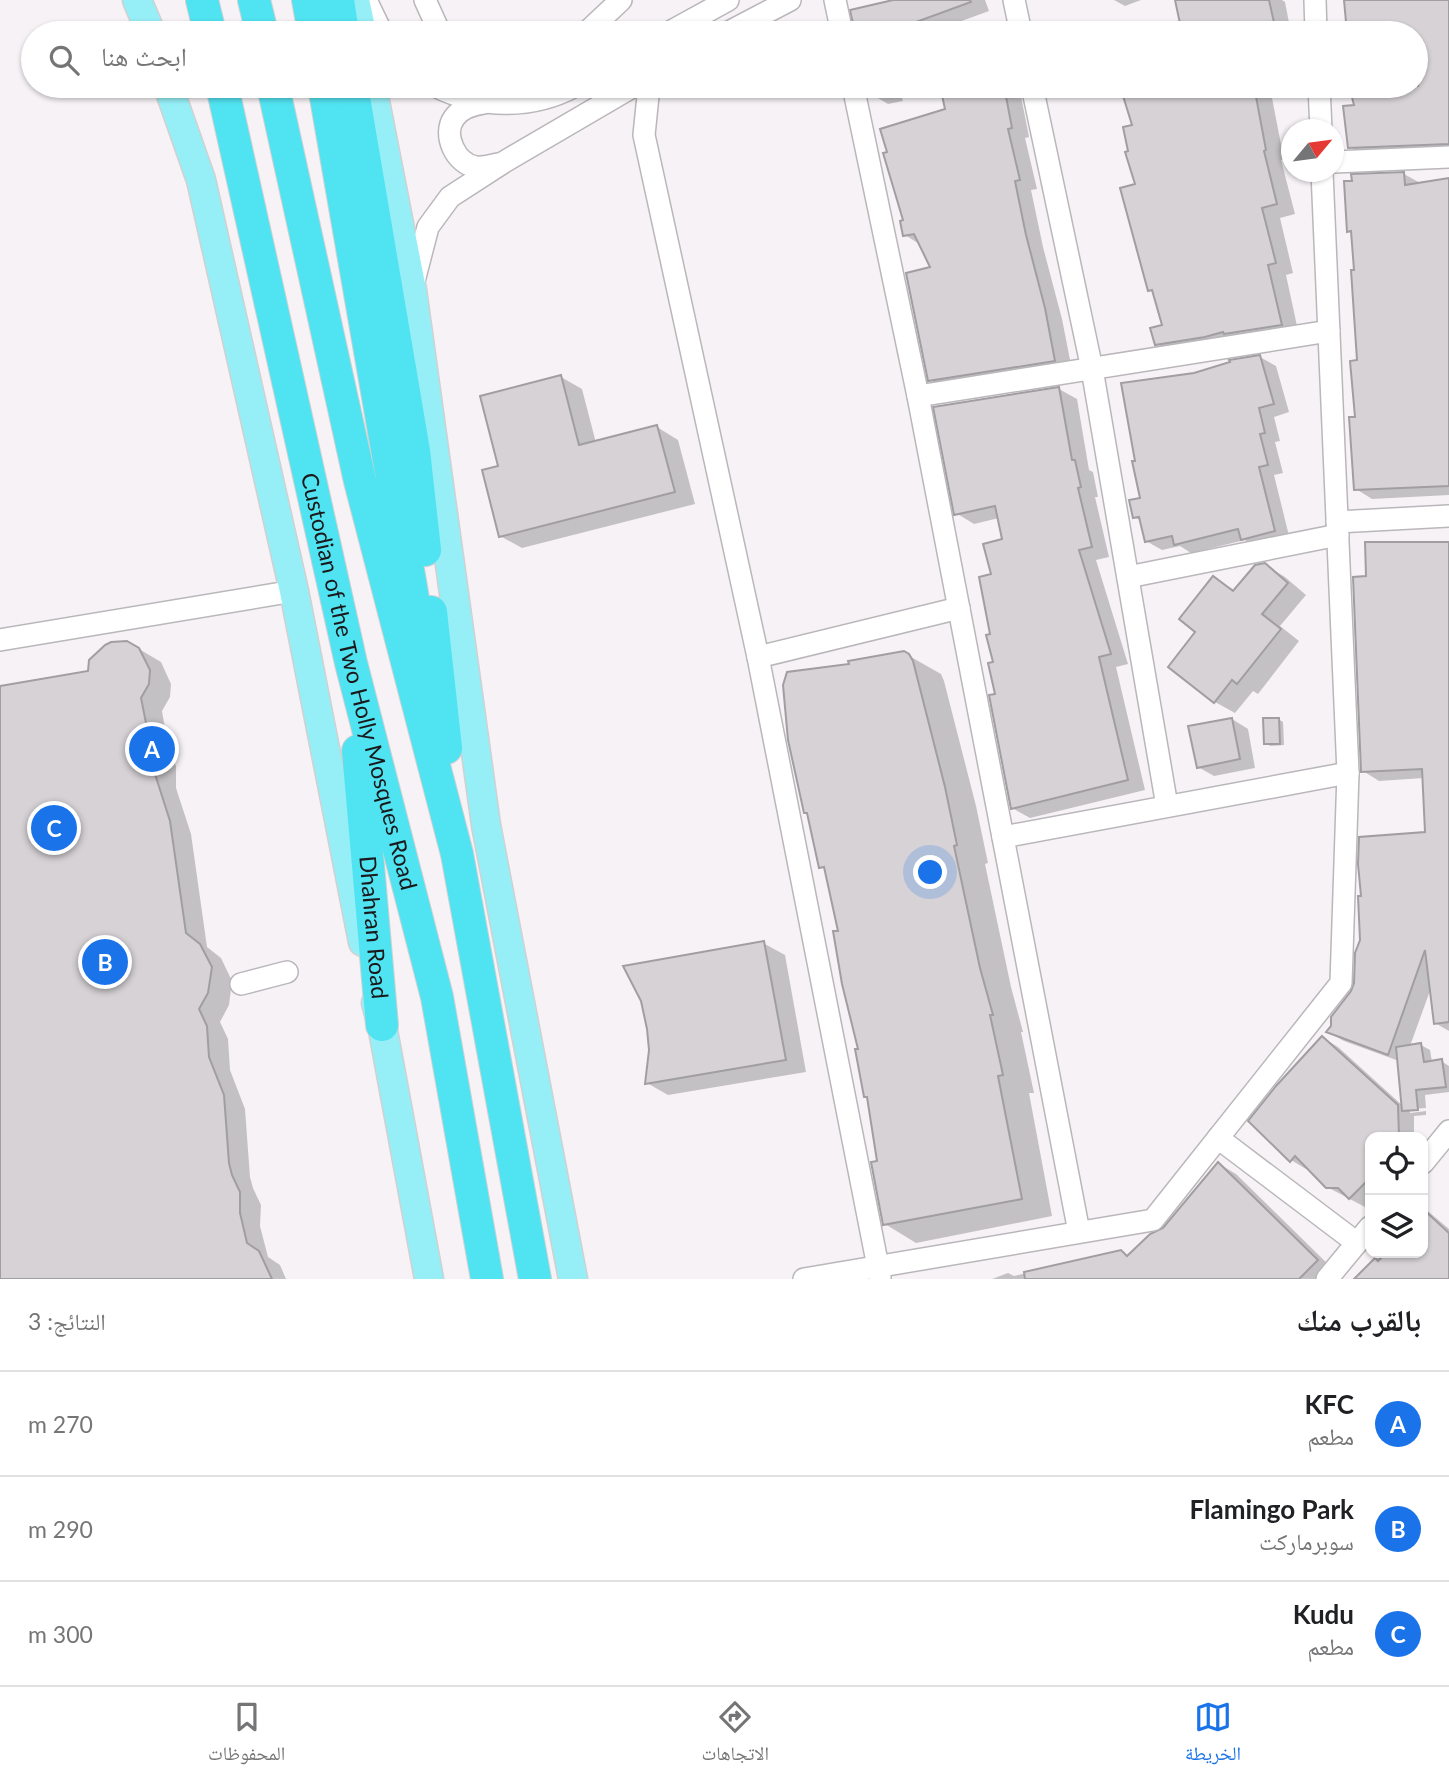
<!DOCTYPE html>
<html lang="ar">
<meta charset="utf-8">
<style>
body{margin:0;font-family:Lato,"Noto Naskh Arabic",sans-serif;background:#f6f6f6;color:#202124;direction:rtl}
.controls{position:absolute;right:21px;bottom:21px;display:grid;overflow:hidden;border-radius:14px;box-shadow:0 2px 5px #0004}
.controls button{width:63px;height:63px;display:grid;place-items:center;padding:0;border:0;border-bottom:2px solid #e0e0e0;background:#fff;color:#202124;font:35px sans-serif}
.compass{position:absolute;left:1281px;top:119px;width:63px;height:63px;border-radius:50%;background:#fff;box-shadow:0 2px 5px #0004;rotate:61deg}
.you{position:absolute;left:931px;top:873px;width:24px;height:24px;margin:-18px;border:5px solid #fff;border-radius:50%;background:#1a73e8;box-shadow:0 0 0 10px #1a73e833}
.badge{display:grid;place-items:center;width:46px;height:46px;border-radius:50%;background:#1a73e8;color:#fff;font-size:23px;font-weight:700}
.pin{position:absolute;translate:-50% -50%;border:4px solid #fff;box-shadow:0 2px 7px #0006}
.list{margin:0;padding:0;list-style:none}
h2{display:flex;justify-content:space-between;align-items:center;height:91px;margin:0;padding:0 28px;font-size:30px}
h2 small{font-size:23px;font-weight:400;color:#757577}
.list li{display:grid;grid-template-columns:46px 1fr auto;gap:21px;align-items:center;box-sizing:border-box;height:105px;padding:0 28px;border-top:2px solid #e0e0e0}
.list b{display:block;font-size:26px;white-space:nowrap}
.list p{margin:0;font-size:23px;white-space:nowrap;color:#757577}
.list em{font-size:23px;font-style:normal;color:#757577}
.icon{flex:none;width:38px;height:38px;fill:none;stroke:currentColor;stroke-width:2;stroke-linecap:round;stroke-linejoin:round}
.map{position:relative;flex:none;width:1449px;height:1279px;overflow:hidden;direction:ltr}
.search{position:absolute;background:#fff;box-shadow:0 2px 5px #0004;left:21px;right:21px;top:21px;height:77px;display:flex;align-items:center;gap:18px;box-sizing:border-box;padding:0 24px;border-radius:38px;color:#757577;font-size:26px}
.sheet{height:406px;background:#fff}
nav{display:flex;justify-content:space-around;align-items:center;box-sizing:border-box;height:98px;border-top:2px solid #e0e0e0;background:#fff;font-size:19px;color:#757577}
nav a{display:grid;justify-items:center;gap:4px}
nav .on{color:#1a73e8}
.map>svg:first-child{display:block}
.shadow{fill:#0003}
.building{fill:#d6d2d6;stroke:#a19ea1;stroke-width:2}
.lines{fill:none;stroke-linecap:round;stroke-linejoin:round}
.minor-casing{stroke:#bab7bb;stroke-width:24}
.major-casing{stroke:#d1d1d1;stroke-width:31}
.highway-casing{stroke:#d1d1d1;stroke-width:34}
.minor{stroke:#fff;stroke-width:21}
.major{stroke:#96eef7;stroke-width:28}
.highway{stroke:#50e3f1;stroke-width:32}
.labels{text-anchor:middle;stroke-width:5;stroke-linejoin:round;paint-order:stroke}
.street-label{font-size:23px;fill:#1a181a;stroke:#fff}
</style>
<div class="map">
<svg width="1449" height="1279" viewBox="0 0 1449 1279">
<rect width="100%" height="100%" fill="#f6f2f6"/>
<!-- shadow -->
<g class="shadow">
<path d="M901,0H985L989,11L929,33H856Z"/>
<path d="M1114,0H1141L1125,6Z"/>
<path d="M1177,0H1282L1285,2L1291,33H1184Z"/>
<path d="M1345,0H1449V154L1368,158L1350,147L1356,107L1351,86H1416V33H1348Z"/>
<path d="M988,30L994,33H968Z"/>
<path d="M869,86H1019L1029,137L1025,138L1037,189L1031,190L1043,247L1062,319L1072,370L947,390L930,380L932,268L921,245L905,235V221L947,110L942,86L901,95L903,101L888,104L871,94Z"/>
<path d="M1074,86H1108L1110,94L1086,98L1075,92Z"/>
<path d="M1122,86H1288L1290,94L1272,98L1284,160H1281L1295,214L1280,218L1293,273L1286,275L1299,335L1175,355L1157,344L1164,326L1154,293L1149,290L1130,152L1134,126Z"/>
<path d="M1404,174L1422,184L1449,180V495L1372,499L1356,489L1359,362L1353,233L1349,231Z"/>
<path d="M1260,357L1276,366L1289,412L1274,417L1280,441L1275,442L1283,473L1274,475L1290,540L1258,548L1245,540L1191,553L1180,546L1162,550L1146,541L1142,521L1134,517L1194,374Z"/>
<path d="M561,377L582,389L596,443L657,427L678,440L695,504L522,548L500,536Z"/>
<path d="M1059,389L1077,399L1089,470L1093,472L1098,497H1095L1109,557L1096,560L1128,664L1116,667L1145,790L1030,818L1012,808L997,695L992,635L994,576L1005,540L999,518L974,524L956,513Z"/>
<path d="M1449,544V1031L1435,1023L1431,988L1410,1046L1421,1045L1430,1050L1432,1062L1441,1061L1449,1066V1092L1425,1095L1426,1108L1410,1109V1113L1426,1111V1115L1414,1116V1137H1370V1202L1365,1207L1327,1187L1308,1167L1306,1169L1291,1160L1323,1038L1338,1047L1403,1106L1399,1061L1344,1041L1328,1032L1353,992L1361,941L1363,897L1426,833L1424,778L1379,781L1363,771L1368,578Z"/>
<path d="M1265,565L1285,577L1306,595L1280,626L1299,641L1258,694L1253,691L1235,713L1215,702L1171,667L1198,632L1214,578L1236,591Z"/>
<path d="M139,649L161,662L171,684L170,697L162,711L169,752L176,766V788L191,834L207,947L221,958L232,981L229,1005L220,1022L228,1039L230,1070L245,1109L250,1177L253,1188L261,1205L260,1226L268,1257L280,1265L286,1279H0V688L90,673Z"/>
<path d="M904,653L941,674L944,681L976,806L988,863L985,864L1011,987L1023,1032H1021L1034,1093H1029L1052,1216L916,1243L885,1224L879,1162L840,932L827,870L821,866L851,666Z"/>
<path d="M1232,719L1248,729L1255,768L1214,776L1198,767Z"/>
<path d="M1278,719L1283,722L1284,745L1270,746L1266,743Z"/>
<path d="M763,943L785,955L806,1072L668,1095L647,1083Z"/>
<path d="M1219,1164L1236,1174L1335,1271L1327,1279H992L1008,1273L1014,1276L1120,1252L1129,1257L1164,1230Z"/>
<path d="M1423,1207L1449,1229V1279H1356L1382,1253H1423Z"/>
</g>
<!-- building -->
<g class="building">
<path d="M893,0H970L971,2L886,33H855L850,10Z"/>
<path d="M1175,0H1269L1275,27L1241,33H1182Z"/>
<path d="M1344,0H1449V144L1348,148L1343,106L1354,105L1349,86H1418L1416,33H1347Z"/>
<path d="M940,86H1004L1012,128L1008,129L1020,180L1015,181L1026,235L1045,308L1055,361L928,381L906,273L930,267L914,234L903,236L900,221L903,220L883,153L887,152L880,129L945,109Z"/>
<path d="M1120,86H1254L1266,150L1264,151L1277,204L1262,208L1276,263L1268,265L1282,325L1224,334L1223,332L1205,337L1155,345L1150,328L1162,325L1152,290L1148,291L1120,188L1135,184L1125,152L1128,151L1123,127L1132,125Z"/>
<path d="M1404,172L1405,185L1449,178V486L1354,490L1349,417H1355L1350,361L1357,360L1351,270H1354L1351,231L1347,232L1344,181H1352L1351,174Z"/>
<path d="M1260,355L1274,404L1259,408L1265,433L1260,434L1268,465L1259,467L1275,531L1241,540L1238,529L1174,545L1172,536L1145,542L1139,517L1133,518L1129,500L1140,498L1132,461H1135L1121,383L1194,373L1230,362L1229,360Z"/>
<path d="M561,375L579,445L657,425L675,492L499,537L482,470L498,466L480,396Z"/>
<path d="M1059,387L1072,460H1075L1081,487L1078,488L1092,547L1079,550L1111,654L1099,657L1128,780L1011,809L989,695L995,694L988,663L993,662L986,635L990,634L979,577L991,574L983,544L1002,539L995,506L954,515L933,407Z"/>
<path d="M1365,542H1449V1022L1434,1024L1425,950L1388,1055L1326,1032L1331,1026V1017L1351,991L1354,983L1355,953L1360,940L1358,896H1361L1358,864L1359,837L1425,832L1422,769L1361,772L1353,577L1366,576Z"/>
<path d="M1265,563L1288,583L1262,614L1281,629L1237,684L1232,680L1214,703L1168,667L1195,632L1179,619L1213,576L1233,591L1255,565Z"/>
<path d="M127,641L139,648L150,670L149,684L141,698L149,738L155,753V774L170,821L186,933L200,944L212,967L208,993L199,1009L207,1026L209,1057L224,1095L229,1163L232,1175L240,1192V1213L247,1243L259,1251L272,1279H0V686L88,671L89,660L105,645L111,642Z"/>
<path d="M904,651L909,654L913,661L945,787L957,845L954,846L980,968L993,1015H990L1003,1075L998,1076L1022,1199L883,1225L871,1162L877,1161L867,1097H864L855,1049H858L842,984L833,931H838L824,867L819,868L807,813H804L788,740L783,685L787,672L849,664L848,661Z"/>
<path d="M1232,718L1240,759L1197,768L1188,726Z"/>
<path d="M1263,718H1279L1280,744H1264Z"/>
<path d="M764,941L786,1060L645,1084L649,1050L647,1029L641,1001L623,966Z"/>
<path d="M1322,1036L1398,1105L1399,1137H1370V1178L1349,1199L1338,1188H1326L1295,1156L1290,1162L1248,1121L1276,1086Z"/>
<path d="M1421,1043L1424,1062L1442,1059L1446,1087L1416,1090L1418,1110L1402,1111L1396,1047Z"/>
<path d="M1218,1162L1318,1260L1299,1279H1025L1024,1272L1121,1250L1127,1256L1150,1234L1163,1228Z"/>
<path d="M1423,1209L1449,1233V1279H1354L1375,1258L1378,1261L1386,1253H1423Z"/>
</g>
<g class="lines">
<!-- minor casing -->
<g class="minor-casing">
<g id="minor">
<path d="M366,0L382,33"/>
<path d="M425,0L440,33"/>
<path d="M835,0L842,33"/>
<path d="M1014,0L1021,33"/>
<path d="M1315,0L1316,33"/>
<path d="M586,33L621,0"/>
<path d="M668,33L728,0"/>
<path d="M727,33L790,0"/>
<path d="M435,86C479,108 531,110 575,86"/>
<path d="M649,86L644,135L758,657L880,1277"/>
<path d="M853,86L918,396L1079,1232"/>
<path d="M1032,86L1092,369L1167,806"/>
<path d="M1319,86L1321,130"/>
<path d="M484,103C472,105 461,108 454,118C442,135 456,164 476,167C484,168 492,165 499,164"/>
<path d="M1334,162L1449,157"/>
<path d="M413,285L428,227L450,197L504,162L634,86"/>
<path d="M918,396L1329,331"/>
<path d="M1337,522L1449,516"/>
<path d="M1128,577L1338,535"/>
<path d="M0,640L294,591"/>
<path d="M758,657L959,608"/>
<path d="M1003,837L1348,773"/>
<path d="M241,984L287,972"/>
<path d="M1218,1138L1357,1243"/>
<path d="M1423,1163L1449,1131"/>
<path d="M804,1279L1153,1220L1341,983L1348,773L1322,172"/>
<path d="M1327,1279L1370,1227"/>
</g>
</g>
<!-- major casing -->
<g class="major-casing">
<g id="major">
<path d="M137,0L151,33"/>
<path d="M355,0L362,33"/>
<path d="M168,86L201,180L294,591L363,942"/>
<path d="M372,86L412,290L486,825L573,1279"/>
<path d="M376,1003L382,1025L429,1279"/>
</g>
</g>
<!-- highway casing -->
<g class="highway-casing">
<g id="highway">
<path d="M202,0L210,33"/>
<path d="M254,0L262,33"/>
<path d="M308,0L314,33"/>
<path d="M338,0L343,33"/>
<path id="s1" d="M222,86L351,663L437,997L487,1279"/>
<path d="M273,86L360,481L457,854L535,1279"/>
<path d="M324,86L420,639"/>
<path d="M352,86L414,451L425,550"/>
<path d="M431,612L446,748"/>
<path id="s2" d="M358,751L382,1025"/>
</g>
</g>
<!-- minor -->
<use href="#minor" class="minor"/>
<!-- major -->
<use href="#major" class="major"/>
<!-- highway -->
<use href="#highway" class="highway"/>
</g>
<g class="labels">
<!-- street labels -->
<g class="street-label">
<text dy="8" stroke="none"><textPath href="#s1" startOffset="611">Custodian of the Two Holly Mosques Road</textPath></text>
<text dy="8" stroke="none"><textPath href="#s2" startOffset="177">Dhahran Road</textPath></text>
</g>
</g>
</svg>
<div class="controls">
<button><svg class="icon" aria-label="locate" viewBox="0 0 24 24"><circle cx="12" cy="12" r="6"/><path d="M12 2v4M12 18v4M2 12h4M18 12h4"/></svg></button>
<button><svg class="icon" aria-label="layers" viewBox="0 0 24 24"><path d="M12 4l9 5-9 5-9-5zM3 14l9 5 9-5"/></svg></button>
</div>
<svg class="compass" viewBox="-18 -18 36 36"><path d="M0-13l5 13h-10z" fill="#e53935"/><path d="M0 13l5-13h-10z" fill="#757577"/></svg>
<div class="you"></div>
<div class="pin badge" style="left:152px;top:749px">A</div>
<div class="pin badge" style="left:105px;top:962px">B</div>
<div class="pin badge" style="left:54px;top:828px">C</div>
<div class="search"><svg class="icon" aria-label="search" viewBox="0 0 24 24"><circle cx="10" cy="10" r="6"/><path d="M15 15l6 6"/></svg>ابحث هنا</div>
</div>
<section class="sheet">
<h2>بالقرب منك<small>النتائج: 3</small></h2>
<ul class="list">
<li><span class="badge">A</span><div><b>KFC</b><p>مطعم</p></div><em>270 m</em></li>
<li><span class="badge">B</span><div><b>Flamingo Park</b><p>سوبرماركت</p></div><em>290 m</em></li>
<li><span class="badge">C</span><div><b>Kudu</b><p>مطعم</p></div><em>300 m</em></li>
</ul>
</section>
<nav>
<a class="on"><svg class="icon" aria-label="map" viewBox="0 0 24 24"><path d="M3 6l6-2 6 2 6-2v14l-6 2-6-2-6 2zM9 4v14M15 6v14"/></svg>الخريطة</a>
<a><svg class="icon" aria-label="directions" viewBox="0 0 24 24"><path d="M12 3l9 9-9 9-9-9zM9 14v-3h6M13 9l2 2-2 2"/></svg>الاتجاهات</a>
<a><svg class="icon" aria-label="saved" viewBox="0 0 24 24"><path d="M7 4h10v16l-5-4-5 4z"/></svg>المحفوظات</a>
</nav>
